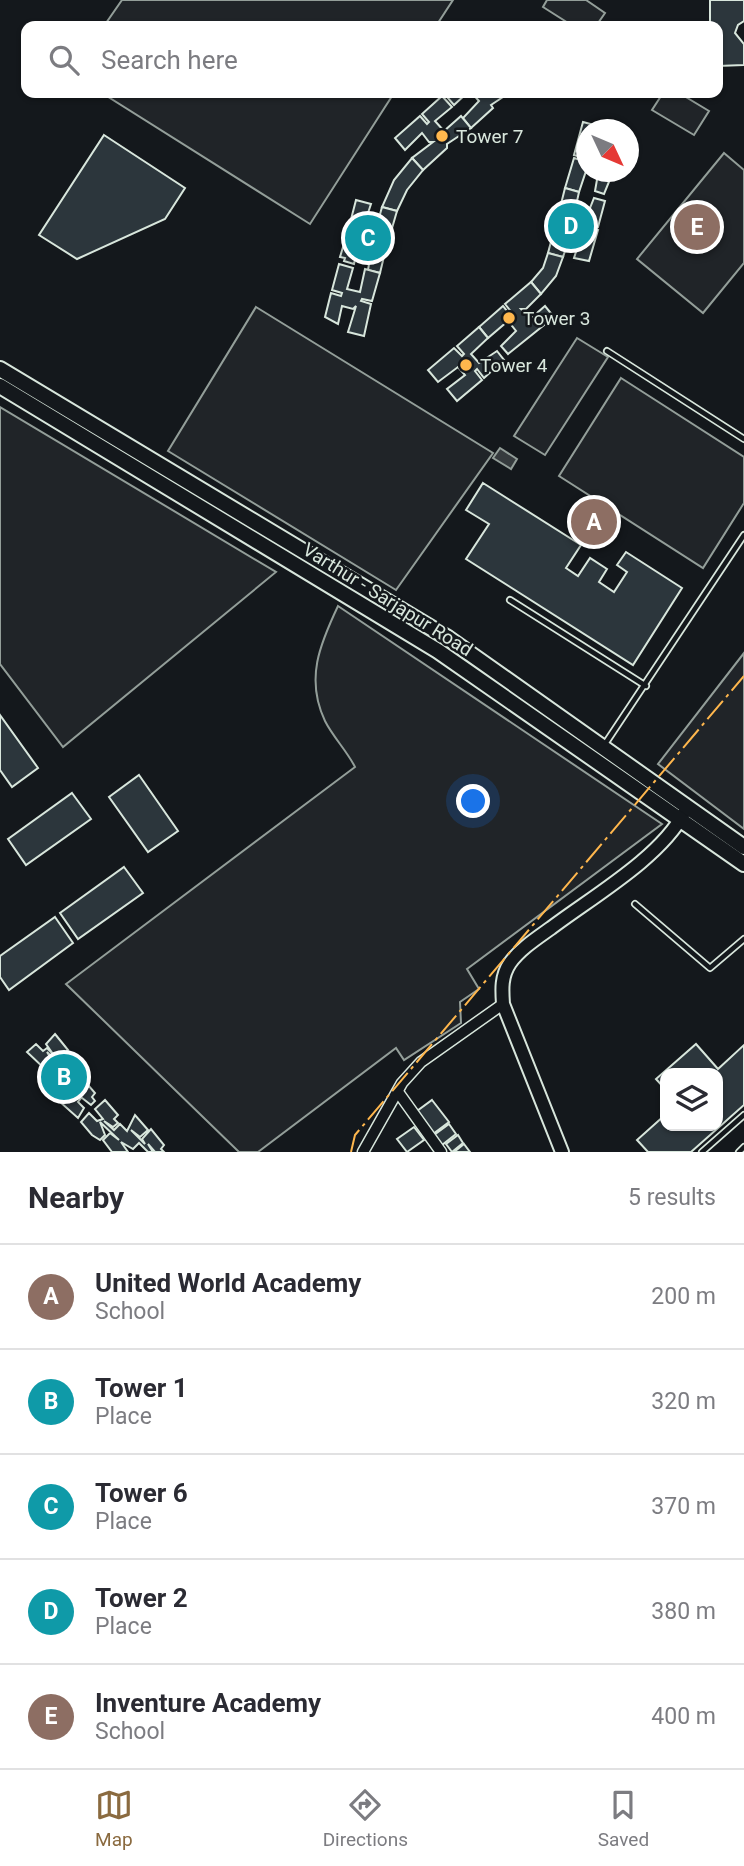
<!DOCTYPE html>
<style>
body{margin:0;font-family:Roboto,sans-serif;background:#f7f7f7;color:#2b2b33}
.controls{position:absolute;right:21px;bottom:21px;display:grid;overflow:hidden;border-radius:14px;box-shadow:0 2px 5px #0004}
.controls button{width:63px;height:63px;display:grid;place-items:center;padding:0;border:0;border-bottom:2px solid #e1e1e2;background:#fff;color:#2b2b33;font:35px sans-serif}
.compass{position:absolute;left:576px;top:119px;width:63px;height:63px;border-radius:50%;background:#fff;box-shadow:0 2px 5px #0004;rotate:134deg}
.you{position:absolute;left:474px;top:802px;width:24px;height:24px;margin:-18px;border:5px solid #fff;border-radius:50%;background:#1a73e8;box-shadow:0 0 0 10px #1a73e833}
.badge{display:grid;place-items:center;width:46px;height:46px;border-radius:50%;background:#8a6a3f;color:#fff;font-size:23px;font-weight:700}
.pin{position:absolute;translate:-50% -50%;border:4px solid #fff;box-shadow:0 2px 7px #0006}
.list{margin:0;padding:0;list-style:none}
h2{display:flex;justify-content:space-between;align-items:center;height:91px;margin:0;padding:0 28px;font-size:30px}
h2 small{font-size:23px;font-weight:400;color:#7c7c81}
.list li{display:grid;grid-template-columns:46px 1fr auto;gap:21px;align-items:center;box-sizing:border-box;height:105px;padding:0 28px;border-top:2px solid #e1e1e2}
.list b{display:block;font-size:26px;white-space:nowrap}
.list p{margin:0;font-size:23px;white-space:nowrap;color:#7c7c81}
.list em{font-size:23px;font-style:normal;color:#7c7c81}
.icon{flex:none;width:38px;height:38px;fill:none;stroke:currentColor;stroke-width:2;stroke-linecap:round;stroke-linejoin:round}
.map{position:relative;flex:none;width:744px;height:1152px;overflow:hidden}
.search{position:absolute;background:#fff;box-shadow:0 2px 5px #0004;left:21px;right:21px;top:21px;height:77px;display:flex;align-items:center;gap:18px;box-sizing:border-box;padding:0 24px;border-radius:14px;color:#7c7c81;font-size:26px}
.sheet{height:616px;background:#fff}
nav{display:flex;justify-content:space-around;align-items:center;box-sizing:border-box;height:98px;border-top:2px solid #e1e1e2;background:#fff;font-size:19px;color:#7c7c81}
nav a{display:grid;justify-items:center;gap:4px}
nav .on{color:#8a6a3f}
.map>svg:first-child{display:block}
.grass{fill:#202428;stroke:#939e99;stroke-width:2}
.water{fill:url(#water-ripples);stroke:#939e99;stroke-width:2}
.building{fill:#2c363c;stroke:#d8e6dc;stroke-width:2}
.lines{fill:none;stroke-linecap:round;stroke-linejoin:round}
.lane-casing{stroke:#d8e6dc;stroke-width:8}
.street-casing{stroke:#d8e6dc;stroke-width:13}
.secondary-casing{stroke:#d8e6dc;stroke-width:16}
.primary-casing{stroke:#d8e6dc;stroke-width:18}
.lane{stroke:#14181c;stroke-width:4.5}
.street{stroke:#14181c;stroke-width:10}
.secondary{stroke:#14181c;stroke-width:12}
.primary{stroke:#14181c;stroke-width:14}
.power{stroke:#ffb74d;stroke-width:2;stroke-dasharray:24 5 3.5 5;stroke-linecap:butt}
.poi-dot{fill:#ffb74d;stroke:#14181c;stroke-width:2.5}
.labels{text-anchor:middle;stroke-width:5;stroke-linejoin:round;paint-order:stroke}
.poi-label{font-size:19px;fill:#d8e6dc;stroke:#14181c;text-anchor:start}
.street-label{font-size:19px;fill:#d8e6dc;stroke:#14181c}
</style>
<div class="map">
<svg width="744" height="1152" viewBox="0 0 744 1152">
<defs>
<pattern id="water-ripples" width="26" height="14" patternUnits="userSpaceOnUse" patternTransform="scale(1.75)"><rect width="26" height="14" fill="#363b3e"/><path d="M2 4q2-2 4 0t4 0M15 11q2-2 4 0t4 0" fill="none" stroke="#525759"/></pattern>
</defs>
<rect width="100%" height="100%" fill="#14181c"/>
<!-- grass -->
<g class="grass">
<path d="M122,0H453L436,26H104Z"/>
<path d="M547,0H586L605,13L596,26H573L543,7Z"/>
<path d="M102,93H394L310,224Z"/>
<path d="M663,93H679L709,111L694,135L652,110Z"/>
<path d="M724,153L744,170V263L703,313L637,259Z"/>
<path d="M256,307L493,453L396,590L168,451Z"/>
<path d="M577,338L608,357L545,455L514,436Z"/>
<path d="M621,378L744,457V503L703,568L559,476Z"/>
<path d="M0,407L276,572L63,747L0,664Z"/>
<path d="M338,606L662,824L467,969L479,989L460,1002L461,1023L404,1060L396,1048L258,1152H239L66,984L355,767C347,751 333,737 325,721C305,679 320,644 338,606Z"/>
<path d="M744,653V829L658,764Z"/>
</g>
<!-- water -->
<path class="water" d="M500,448L517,459L511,469L493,458Z"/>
<!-- building -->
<g class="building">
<path d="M710,0H744V21L738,25L735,33L744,44V65L718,66V26H710Z"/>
<path d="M448,93H467L454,105L447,97Z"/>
<path d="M472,93H509L491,105L493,108L471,128L463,118L479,101Z"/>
<path d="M442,96L452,107L435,121L444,131L461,116L471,128L447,144V148L423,170L412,158L433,142H429L422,133L405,150L395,138L420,116L427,124L429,122L422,114Z"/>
<path d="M583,122L598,126L597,130H586V171L579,192L565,188L574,158L584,161L585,158L574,155Z"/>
<path d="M104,135L185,188L165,219L77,259L39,235Z"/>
<path d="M412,158L423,170L407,190L397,211L382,207L394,180Z"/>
<path d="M588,172H613L604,194L595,191L598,174Z"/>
<path d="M565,188L579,192L574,215L586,218L594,198L605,201L598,227L588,224L587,227L598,230L589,261L574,258L581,236L571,233L563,257L548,253L557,219L567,222L568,219L558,216Z"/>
<path d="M356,200L371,204L364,225L376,229L382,207L397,211L388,242L378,239L377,242L387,244L380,273L368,270L372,246L359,243L354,264L344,261L345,258L340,257L347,234L357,236L358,234L348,231Z"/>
<path d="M548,253L563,257L556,276L541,294L531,282L543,268Z"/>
<path d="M339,264L353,268L347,289L360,292L365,269L380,273L372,301L362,299L361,301L371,304L364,336L348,332L356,306L353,309L342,306L338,324L325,317L331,293L341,296L342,293L332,290Z"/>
<path d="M531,282L541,294L526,309H521L530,319L545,306L554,317L508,354L501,346L516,331L508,321L488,338L479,327L503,306L510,315L512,313L505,304Z"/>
<path d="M479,327L488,338L471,354L479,363L497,351L504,360L484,378L477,369L475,371L482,380L457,401L447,389L465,375L458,367L438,382L428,370L454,348L462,356L464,354L457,346Z"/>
<path d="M483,483L581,545L566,568L578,576L590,558L607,569L599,582L614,592L627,572L617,565L626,552L682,588L633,665L466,559L489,524L466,510Z"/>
<path d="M0,715L38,768L12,787L0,770Z"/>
<path d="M139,775L178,831L148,852L109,797Z"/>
<path d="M72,793L91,819L26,865L8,839Z"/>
<path d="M124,867L143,893L78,939L60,913Z"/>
<path d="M55,917L73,943L9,990L0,977V956Z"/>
<path d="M55,1034L68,1050L64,1054L68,1058L64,1062L55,1056L68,1068L74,1055L87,1070L79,1077L71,1069L68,1073L76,1081L70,1087L75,1092L73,1087L82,1078L95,1093L92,1097L95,1101L91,1105L77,1094L81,1098L78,1102L84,1108L78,1118L59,1101L68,1092L77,1099L59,1081L66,1090L56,1100L41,1079L48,1072L55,1079L57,1075L51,1069L57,1062L47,1052L52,1060L46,1070L27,1052L36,1044L43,1051L47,1048L53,1054L46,1044Z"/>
<path d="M696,1044L718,1069L744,1045V1105L691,1152H648L637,1140L665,1115V1126H718V1073H665V1089L656,1079Z"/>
<path d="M105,1100L118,1115L114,1119L118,1123L113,1127L104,1121L114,1130L120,1124L127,1131L135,1115L148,1130L140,1137L131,1130L145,1144L142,1139L151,1129L164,1145L161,1149L164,1152H155L148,1144L153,1152H148L139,1143L133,1149L121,1142L128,1152H112L103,1140L110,1133L119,1140L100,1122L105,1135L100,1140L92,1135L81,1122L89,1113L97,1121L103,1119L95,1109Z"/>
<path d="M432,1100L449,1122L433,1134L417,1111Z"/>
<path d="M449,1124L456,1134L442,1145L434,1135Z"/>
<path d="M414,1127L424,1140L407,1152L397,1139Z"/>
<path d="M458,1135L463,1143L452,1152L446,1144Z"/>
<path d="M464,1144L470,1152H454Z"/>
</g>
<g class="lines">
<!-- lane casing -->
<g class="lane-casing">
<g id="lane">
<path d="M607,351L744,439"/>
<path d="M510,600L646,686"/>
<path d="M605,744L744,535"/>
<path d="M635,904L710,968L744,939"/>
<path d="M702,1152L744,1115"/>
<path d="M739,1152L744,1147"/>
</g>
</g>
<!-- street casing -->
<g class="street-casing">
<g id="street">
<path d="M398,1092L441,1152"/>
<path d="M363,1152L402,1083L421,1062L503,1004"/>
</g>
</g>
<!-- secondary casing -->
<g class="secondary-casing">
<path id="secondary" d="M562,1152L503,1004C502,990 501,976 510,963C520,949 537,938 551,928C592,897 660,858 684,813"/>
</g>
<!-- primary casing -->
<g class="primary-casing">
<g id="primary">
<path d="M0,369L448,638L744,847"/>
<path d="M0,386L438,651L744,864"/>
</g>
</g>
<!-- lane -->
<use href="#lane" class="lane"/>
<!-- street -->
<use href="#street" class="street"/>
<!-- secondary -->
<use href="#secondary" class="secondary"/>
<!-- primary -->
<use href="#primary" class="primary"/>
<!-- power -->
<path class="power" d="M351,1152L355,1135L744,676"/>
</g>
<!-- markers -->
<g class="poi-dot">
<circle cx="442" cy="136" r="7"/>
<circle cx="509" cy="318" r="7"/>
<circle cx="466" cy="365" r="7"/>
</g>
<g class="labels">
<!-- poi labels -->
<g class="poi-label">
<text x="456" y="143">Tower 7</text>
<text x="523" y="325">Tower 3</text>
<text x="480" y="372">Tower 4</text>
</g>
<!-- street labels -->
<g class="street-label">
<text transform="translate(388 599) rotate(32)" y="7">Varthur - Sarjapur Road</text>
</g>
</g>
</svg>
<div class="controls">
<button><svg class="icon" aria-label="layers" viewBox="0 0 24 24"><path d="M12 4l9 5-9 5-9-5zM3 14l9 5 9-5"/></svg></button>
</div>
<svg class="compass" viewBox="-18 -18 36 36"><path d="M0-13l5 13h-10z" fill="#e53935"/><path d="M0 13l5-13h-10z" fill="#7c7c81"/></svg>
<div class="you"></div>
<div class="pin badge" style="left:594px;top:522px;background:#8d6e63">A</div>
<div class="pin badge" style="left:64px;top:1077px;background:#0f9aa8">B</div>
<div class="pin badge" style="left:368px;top:238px;background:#0f9aa8">C</div>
<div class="pin badge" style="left:571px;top:226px;background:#0f9aa8">D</div>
<div class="pin badge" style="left:697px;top:227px;background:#8d6e63">E</div>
<div class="search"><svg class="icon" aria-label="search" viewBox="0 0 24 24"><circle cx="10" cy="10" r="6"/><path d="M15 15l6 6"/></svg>Search here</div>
</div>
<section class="sheet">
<h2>Nearby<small>5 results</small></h2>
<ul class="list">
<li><span class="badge" style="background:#8d6e63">A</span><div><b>United World Academy</b><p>School</p></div><em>200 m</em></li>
<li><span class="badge" style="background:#0f9aa8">B</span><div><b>Tower 1</b><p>Place</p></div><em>320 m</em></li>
<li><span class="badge" style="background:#0f9aa8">C</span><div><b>Tower 6</b><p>Place</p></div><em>370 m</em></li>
<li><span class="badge" style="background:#0f9aa8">D</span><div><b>Tower 2</b><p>Place</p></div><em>380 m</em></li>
<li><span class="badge" style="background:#8d6e63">E</span><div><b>Inventure Academy</b><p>School</p></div><em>400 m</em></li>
</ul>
</section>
<nav>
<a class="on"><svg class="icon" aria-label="map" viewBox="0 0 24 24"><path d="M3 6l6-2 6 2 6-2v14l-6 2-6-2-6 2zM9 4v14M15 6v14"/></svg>Map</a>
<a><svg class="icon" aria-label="directions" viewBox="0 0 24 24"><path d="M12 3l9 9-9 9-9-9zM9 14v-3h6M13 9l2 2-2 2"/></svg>Directions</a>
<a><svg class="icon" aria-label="saved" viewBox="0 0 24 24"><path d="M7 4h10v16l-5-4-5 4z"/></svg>Saved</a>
</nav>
